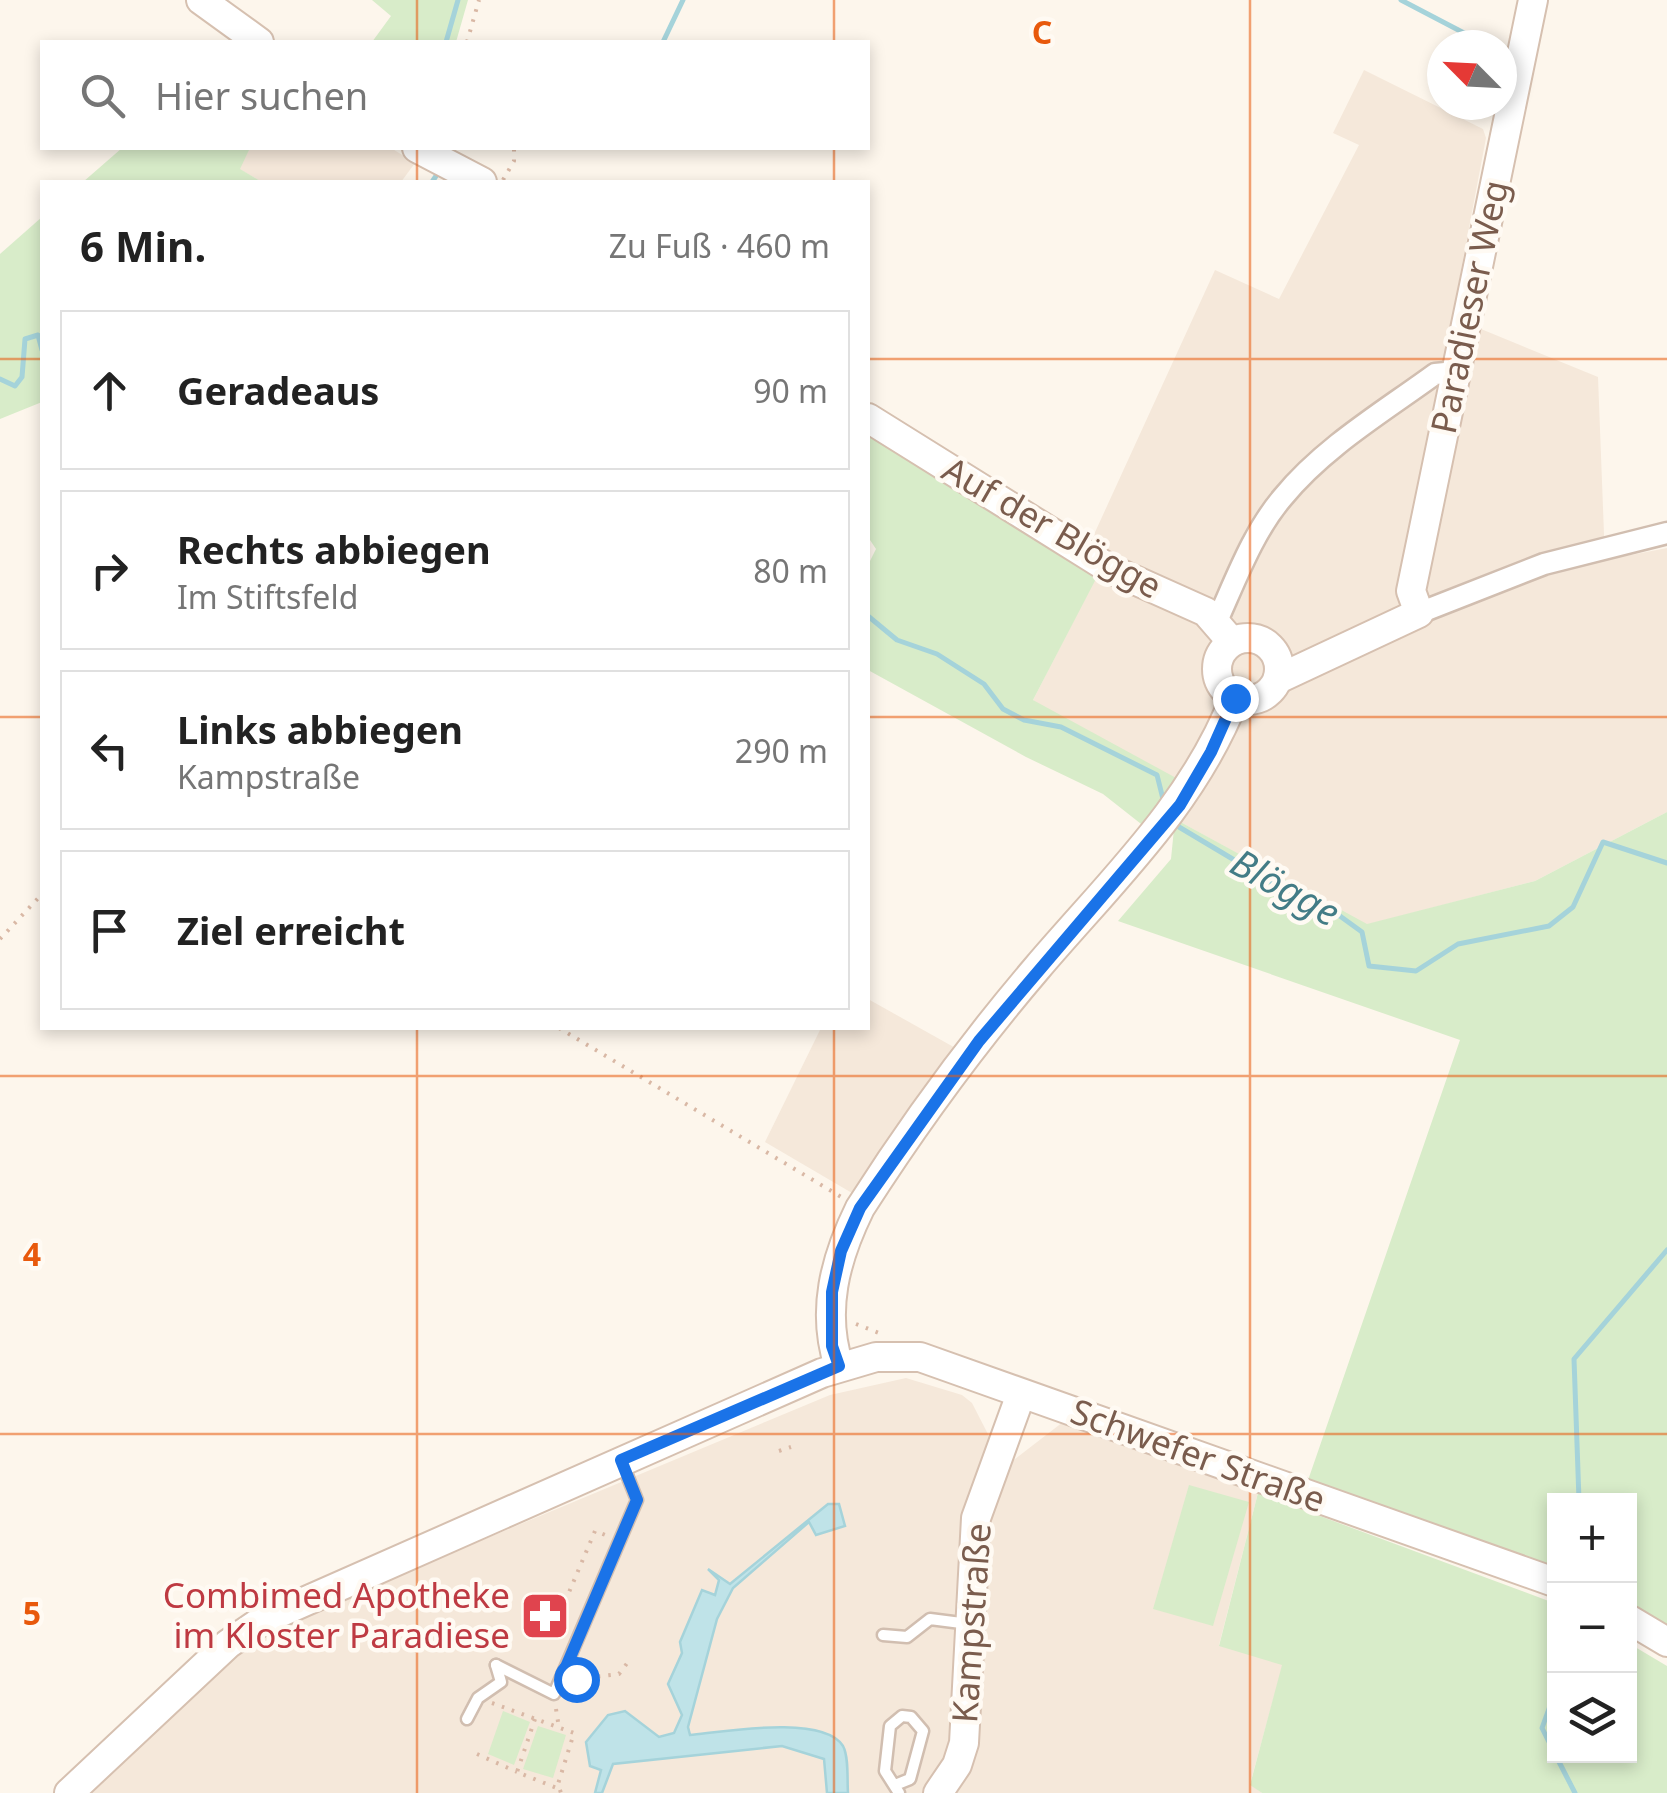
<!DOCTYPE html>
<html lang="de">
<meta charset="utf-8">
<style>
body{margin:0;font-family:"Noto Sans",sans-serif;background:#f2f2f2;color:#222}
.controls{position:absolute;right:30px;bottom:30px;display:grid;overflow:hidden;border-radius:0px;box-shadow:0 5px 15px #0003}
.controls button{width:90px;height:90px;display:grid;place-items:center;padding:0;border:0;border-bottom:2px solid #e0e0e0;background:#fff;color:#222;font:50px sans-serif}
.compass{position:absolute;left:1427px;top:30px;width:90px;height:90px;border-radius:50%;background:#fff;box-shadow:0 5px 15px #0003;rotate:294deg}
.stop{position:absolute;width:30px;height:30px;margin:-22px;border:8px solid #1a73e8;border-radius:50%;background:#fff}
.stop.end{background:#1a73e8;border-color:#fff;box-shadow:0 2px 10px #0008}
.list{margin:0;padding:0;list-style:none}
h2{display:flex;justify-content:space-between;align-items:center;height:130px;margin:0;padding:0 40px;font-size:42px}
h2 small{font-size:32px;font-weight:400;color:#767676}
.list li{display:grid;grid-template-columns:65px 1fr auto;gap:30px;align-items:center;box-sizing:border-box;height:160px;margin:0 20px 20px;padding:0 20px;border:2px solid #e0e0e0;border-radius:0px}
.list b{display:block;font-size:38px;white-space:nowrap}
.list p{margin:0;font-size:32px;white-space:nowrap;color:#767676}
.list em{font-size:32px;font-style:normal;color:#767676}
.icon{flex:none;width:55px;height:55px;fill:none;stroke:currentColor;stroke-width:2;stroke-linecap:round;stroke-linejoin:round}
.map{position:relative;flex:none;width:1667px;height:1793px;overflow:hidden}
.search{position:absolute;background:#fff;box-shadow:0 5px 15px #0003;left:40px;top:40px;width:830px;height:110px;display:flex;align-items:center;gap:25px;box-sizing:border-box;padding:0 35px;border-radius:0px;color:#767676;font-size:38px}
.panel{position:absolute;background:#fff;box-shadow:0 5px 15px #0003;left:40px;top:180px;width:830px;height:850px;border-radius:0px}
.map>svg:first-child{display:block}
.residential{fill:#f5e8da}
.green{fill:#d8ecc9}
.water{fill:#bfe3e8;stroke:#a5d3da;stroke-width:2.5}
.lines{fill:none;stroke-linecap:round;stroke-linejoin:round}
.stream{stroke:#a5d3da;stroke-width:5}
.lane-casing{stroke:#d1beb0;stroke-width:15}
.street-casing{stroke:#d1beb0;stroke-width:25}
.secondary-casing{stroke:#d6c0b0;stroke-width:32}
.path{stroke:#d9b8a5;stroke-width:4;stroke-dasharray:2.5 8;stroke-linecap:butt}
.lane{stroke:#fff;stroke-width:10}
.street{stroke:#fff;stroke-width:20}
.secondary{stroke:#fff;stroke-width:28}
.route{stroke:#1a73e8;stroke-width:12}
.grid{fill:none;stroke:#e8590c;stroke-width:2.5;stroke-opacity:0.55}
.labels{text-anchor:middle;stroke-width:9;stroke-linejoin:round;paint-order:stroke}
.street-label{font-size:35px;fill:#7a5c4d;stroke:#fffaf3}
.health-label{font-size:35px;fill:#be3a42;stroke:#fffaf3;text-anchor:end}
.water-label{font-size:38px;font-style:italic;fill:#437c86;stroke:#fffaf3}
.grid-label{font-size:32px;text-anchor:middle;font-weight:bold;fill:#e8590c;stroke:#fffaf3;stroke-width:9;stroke-linejoin:round;paint-order:stroke}
</style>
<div class="map">
<svg width="1667" height="1793" viewBox="0 0 1667 1793">
<rect width="100%" height="100%" fill="#fdf6ec"/>
<!-- residential -->
<g class="residential">
<path d="M1364,70L1483,129L1486,138L1451,323L1481,329L1598,377L1605,560L1667,548V812L1535,881L1366,925L1175,819L1033,700L1109,552L1091,541L1215,270L1279,299L1359,145L1333,133Z"/>
<path d="M250,148H391L415,163L401,182H262L239,169Z"/>
<path d="M868,999L959,1050L852,1193L765,1142L821,1028H868Z"/>
<path d="M906,1378L962,1395L972,1403L991,1440L956,1740L925,1793H89L236,1652L269,1629L830,1395Z"/>
<path d="M1063,1422L1258,1493L1219,1645L1283,1664L1250,1784L1262,1793H954L973,1743L983,1521L1006,1466Z"/>
</g>
<!-- green -->
<g class="green">
<path d="M372,0H468L456,42H372L391,16Z"/>
<path d="M122,148H250L240,169L262,182H83Z"/>
<path d="M42,217V402L0,419V254Z"/>
<path d="M868,432L1098,575L1033,700L1189,785L1150,831L1103,794L1026,757L868,670V565L876,549L868,537Z"/>
<path d="M1667,812V1629L1630,1611V1500H1554V1574L1305,1489L1460,1040L1118,921L1171,859L1175,819L1367,924L1535,881Z"/>
<path d="M1189,1485L1249,1502L1213,1626L1153,1609Z"/>
<path d="M1258,1493L1554,1603V1756H1630V1644L1667,1666V1793H1262L1250,1785L1282,1665L1219,1646Z"/>
<path d="M503,1711L530,1722L514,1765L488,1754Z"/>
<path d="M538,1726L566,1735L553,1778L523,1769Z"/>
</g>
<!-- water -->
<path class="water" d="M828,1504H839L845,1526L816,1535L809,1522L733,1588L717,1619L688,1727L690,1735C722,1732 823,1714 843,1746C849,1757 847,1780 848,1793H827L824,1759L782,1746L613,1764L602,1793H595L601,1770L590,1766L586,1742L608,1715L625,1711L659,1737L674,1733L682,1715L668,1684L682,1653L680,1642L702,1590L715,1595L719,1580L708,1569L730,1584Z"/>
<g class="lines">
<!-- stream -->
<g class="stream">
<path d="M1401,0L1487,45"/>
<path d="M446,42L458,0"/>
<path d="M663,42L683,0"/>
<path d="M449,148V149"/>
<path d="M432,182L436,176"/>
<path d="M0,379L15,386L22,377L25,339L38,335L42,350"/>
<path d="M868,616L897,640L937,654L984,684L1003,709L1024,720L1061,727L1157,775L1164,803"/>
<path d="M1179,827L1303,901L1333,911L1362,932L1369,966L1416,971L1458,944L1549,926L1573,907L1603,842L1667,863"/>
<path d="M1579,1500L1574,1359L1667,1250"/>
<path d="M1554,1695L1542,1728L1554,1752"/>
<path d="M1556,1756L1575,1793"/>
</g>
<!-- lane casing -->
<g class="lane-casing">
<g id="lane">
<path d="M883,1635L907,1637L930,1619L969,1624"/>
<path d="M496,1665L554,1694L637,1500L623,1465"/>
<path d="M467,1719L478,1698L501,1682L496,1665"/>
<path d="M895,1785L910,1779L923,1731L911,1717L902,1716L890,1726L885,1771L899,1793"/>
</g>
</g>
<!-- street casing -->
<g class="street-casing">
<g id="street">
<path d="M1419,613L1544,564L1667,533"/>
<path d="M1217,621C1236,579 1253,532 1283,497C1324,447 1383,412 1435,374L1456,372"/>
</g>
</g>
<!-- secondary casing -->
<g class="secondary-casing">
<g id="secondary">
<path d="M201,0L259,42"/>
<path d="M417,148L482,182"/>
<path d="M868,418L1110,569L1206,612L1232,642"/>
<circle cx="1248" cy="669" r="31"/>
<path d="M1278,679L1419,613L1411,591L1533,0"/>
<path d="M839,1366C821,1311 835,1259 860,1208C913,1125 973,1043 1037,968C1111,881 1193,805 1235,697"/>
<path d="M1630,1620L1667,1642"/>
<path d="M69,1793L228,1644L263,1620L822,1373L876,1357H920L1554,1582"/>
<path d="M938,1793L957,1765L964,1743L976,1518L1021,1394"/>
</g>
</g>
<!-- path -->
<g class="path">
<path d="M467,42L479,0"/>
<path d="M503,180L514,161V148"/>
<path d="M0,939L42,894"/>
<path d="M559,1028L843,1198"/>
<path d="M856,1324L879,1333"/>
<path d="M779,1451L791,1447"/>
<path d="M553,1630L595,1531L608,1536"/>
<path d="M577,1679L619,1674L628,1662"/>
<path d="M492,1703L574,1733L558,1784L561,1793"/>
<path d="M556,1709L559,1728"/>
<path d="M535,1719L517,1772L559,1789"/>
<path d="M477,1754L517,1772"/>
</g>
<!-- lane -->
<use href="#lane" class="lane"/>
<!-- street -->
<use href="#street" class="street"/>
<!-- secondary -->
<use href="#secondary" class="secondary"/>
</g>
<g class="lines">
<!-- route -->
<path class="route" d="M576,1679L563,1674L637,1500L621,1460L839,1366L832,1346V1292L841,1251L860,1208L979,1041L1180,805L1211,752L1235,698"/>
</g>
<!-- grid -->
<path class="grid" d="M417,0V42M834,0V42M1250,0V1793M417,148V182M834,148V182M0,359H42M868,359H1667M0,717H42M868,717H1667M417,1028V1793M834,1028V1793M0,1076H1667M0,1434H1667"/>
<!-- icons -->
<defs>
<g id="pharmacy-square" transform="scale(2.5)"><rect x="-9" y="-9" width="18" height="18" rx="4" fill="#e0444e" stroke="#fffaf3"/><path d="M-2-6h4v4h4v4h-4v4h-4v-4h-4v-4h4Z" fill="#fff"/></g>
</defs>
<g fill-rule="evenodd">
<use href="#pharmacy-square" x="545" y="1616"/>
</g>
<g class="labels">
<!-- street labels -->
<g class="street-label">
<text transform="translate(1470 307) rotate(-78)" y="12">Paradieser Weg</text>
<text transform="translate(1052 528) rotate(30)" y="12">Auf der Blögge</text>
<text transform="translate(1198 1456) rotate(20)" y="12">Schwefer Straße</text>
<text transform="translate(972 1623) rotate(-86)" y="12">Kampstraße</text>
</g>
<!-- health labels -->
<g class="health-label">
<text x="510" y="1608">Combimed Apotheke<tspan x="510" dy="40">im Kloster Paradiese</tspan></text>
</g>
<!-- water labels -->
<g class="water-label">
<text transform="translate(1285 888) rotate(29)" y="13">Blögge</text>
</g>
</g>
<g class="grid-label">
<text x="1042" y="44">C</text>
<text x="32" y="1266">4</text>
<text x="32" y="1625">5</text>
</g>
</svg>
<div class="controls">
<button>+</button>
<button>−</button>
<button><svg class="icon" aria-label="layers" viewBox="0 0 24 24"><path d="M12 4l9 5-9 5-9-5zM3 14l9 5 9-5"/></svg></button>
</div>
<svg class="compass" viewBox="-18 -18 36 36"><path d="M0-13l5 13h-10z" fill="#e53935"/><path d="M0 13l5-13h-10z" fill="#767676"/></svg>
<div class="stop" style="left:576px;top:1679px"></div>
<div class="stop end" style="left:1235px;top:698px"></div>
<div class="search"><svg class="icon" aria-label="search" viewBox="0 0 24 24"><circle cx="10" cy="10" r="6"/><path d="M15 15l6 6"/></svg>Hier suchen</div>
<section class="panel">
<h2>6 Min.<small>Zu Fuß · 460 m</small></h2>
<ul class="list">
<li><svg class="icon" aria-label="ahead" viewBox="0 0 24 24"><path d="M12 20V5M6 11l6-6 6 6"/></svg><div><b>Geradeaus</b></div><em>90 m</em></li>
<li><svg class="icon" aria-label="right" viewBox="0 0 24 24"><path d="M7 20v-9h11M14 6l5 5-5 5"/></svg><div><b>Rechts abbiegen</b><p>Im Stiftsfeld</p></div><em>80 m</em></li>
<li><svg class="icon" aria-label="left" viewBox="0 0 24 24"><path d="M17 20v-9H6M10 6l-5 5 5 5"/></svg><div><b>Links abbiegen</b><p>Kampstraße</p></div><em>290 m</em></li>
<li><svg class="icon" aria-label="arrive" viewBox="0 0 24 24"><path d="M6 21V4h12l-3 4 3 4H6"/></svg><div><b>Ziel erreicht</b></div></li>
</ul>
</section>
</div>
